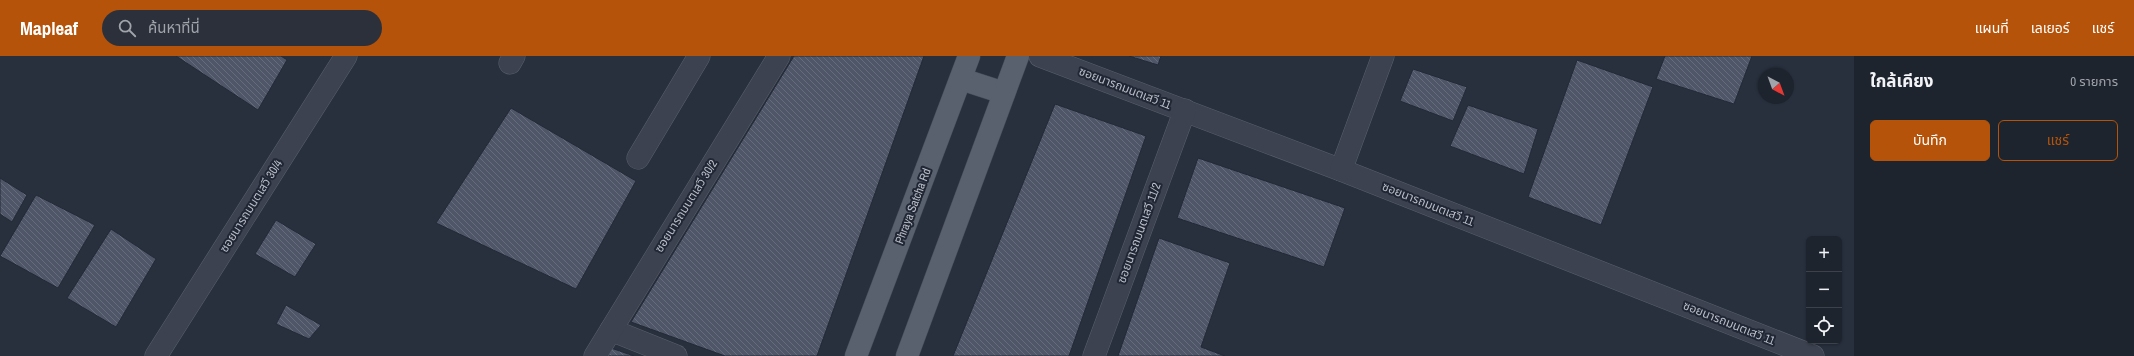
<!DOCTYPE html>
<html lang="th">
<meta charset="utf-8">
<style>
body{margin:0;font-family:"Archivo Narrow","Noto Sans Thai",sans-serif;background:#2b303a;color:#f1f3f6}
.controls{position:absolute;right:12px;bottom:12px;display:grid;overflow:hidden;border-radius:6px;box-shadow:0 1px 3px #0004}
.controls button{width:36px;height:36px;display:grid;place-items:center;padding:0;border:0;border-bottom:1px solid #3c414a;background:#1e242e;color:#f1f3f6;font:20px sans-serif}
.compass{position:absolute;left:1758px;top:12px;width:36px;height:36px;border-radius:50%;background:#1e242e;box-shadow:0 1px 3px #0004;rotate:139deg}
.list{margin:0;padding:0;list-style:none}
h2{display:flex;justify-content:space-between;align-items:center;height:52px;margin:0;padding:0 16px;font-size:17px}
h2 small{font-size:13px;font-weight:400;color:#a1a4aa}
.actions{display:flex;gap:8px;padding:12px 16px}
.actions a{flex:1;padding:9px 0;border:1px solid #b45309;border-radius:6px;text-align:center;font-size:14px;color:#b45309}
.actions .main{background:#b45309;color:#fff}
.icon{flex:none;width:22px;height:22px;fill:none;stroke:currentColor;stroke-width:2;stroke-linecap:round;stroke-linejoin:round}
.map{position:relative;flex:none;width:1854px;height:300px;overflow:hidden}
header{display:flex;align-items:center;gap:24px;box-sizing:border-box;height:56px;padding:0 20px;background:#b45309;color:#fff}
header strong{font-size:19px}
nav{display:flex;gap:22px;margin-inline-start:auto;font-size:14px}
.search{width:280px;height:36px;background:#2b303a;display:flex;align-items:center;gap:10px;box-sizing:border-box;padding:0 14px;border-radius:22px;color:#a1a4aa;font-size:15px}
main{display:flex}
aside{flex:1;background:#1e242e}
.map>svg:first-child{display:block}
.building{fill:url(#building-back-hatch);stroke:#232936}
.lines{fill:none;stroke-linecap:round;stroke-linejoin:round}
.minor-casing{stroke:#5a606c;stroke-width:23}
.major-casing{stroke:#464b58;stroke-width:23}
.minor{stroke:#3c424f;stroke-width:22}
.major{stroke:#5a616e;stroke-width:22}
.labels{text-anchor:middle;stroke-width:4;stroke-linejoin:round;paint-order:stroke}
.street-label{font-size:12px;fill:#b9bdc9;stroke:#212734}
</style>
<header>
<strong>Mapleaf</strong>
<div class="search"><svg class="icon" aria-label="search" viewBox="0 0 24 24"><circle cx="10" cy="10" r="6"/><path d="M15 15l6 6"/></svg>ค้นหาที่นี่</div>
<nav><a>แผนที่</a><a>เลเยอร์</a><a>แชร์</a></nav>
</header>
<main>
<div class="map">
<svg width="1854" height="300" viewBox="0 0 1854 300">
<defs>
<pattern id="building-back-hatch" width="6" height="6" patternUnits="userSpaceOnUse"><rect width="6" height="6" fill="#4f5667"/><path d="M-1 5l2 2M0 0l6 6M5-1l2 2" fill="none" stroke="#666c7b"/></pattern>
</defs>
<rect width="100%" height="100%" fill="#28303e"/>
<!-- building -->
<g class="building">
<path d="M176,0H281L287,4L258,54Z"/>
<path d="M794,0H924L817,300H725L631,266Z"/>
<path d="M1129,0H1161L1158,9Z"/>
<path d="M1665,0H1752L1734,48L1656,23Z"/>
<path d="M1577,4L1653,31L1601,169L1528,141Z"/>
<path d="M1413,13L1467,31L1453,65L1400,45Z"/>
<path d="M1055,48L1146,80L1069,300H953Z"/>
<path d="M1468,49L1538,73L1524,118L1450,90Z"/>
<path d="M511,52L636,125L576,233L436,167Z"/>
<path d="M1198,102L1345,152L1324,211L1177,162Z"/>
<path d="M0,122L27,139L12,166L0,158Z"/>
<path d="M36,139L95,169L58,232L0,200Z"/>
<path d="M276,164L316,188L295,221L255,198Z"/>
<path d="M111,173L156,203L116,271L67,242Z"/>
<path d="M1159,182L1230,207L1201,291L1225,300H1118Z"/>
<path d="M286,249L321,269L309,283L276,268Z"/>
<path d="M611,292L634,300H606Z"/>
</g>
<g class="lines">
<!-- minor casing -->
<g class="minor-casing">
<g id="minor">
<path d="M1040,0L1341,114L1813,300"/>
<path d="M510,7L514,0"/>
<path d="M638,102L699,0"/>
<path d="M1341,114L1383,0"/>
<path d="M611,274L676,300"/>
<path d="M156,300L346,0"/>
<path d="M595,300L779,0"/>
<path d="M1094,300L1185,54"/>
</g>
</g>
<!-- major casing -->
<g class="major-casing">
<g id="major">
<path d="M961,23L1004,37"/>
<path d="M856,300L969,0"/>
<path d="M907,300L1018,0"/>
</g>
</g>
<!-- minor -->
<use href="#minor" class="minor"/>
<!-- major -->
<use href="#major" class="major"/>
</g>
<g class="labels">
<!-- street labels -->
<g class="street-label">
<text transform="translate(1125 32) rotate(21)" y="4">ซอยนารถมนตเสวี 11</text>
<text transform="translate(1428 148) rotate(22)" y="4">ซอยนารถมนตเสวี 11</text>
<text transform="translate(251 150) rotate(-58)" y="4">ซอยนารถมนตเสวี 30/4</text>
<text transform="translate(686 150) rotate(-58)" y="4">ซอยนารถมนตเสวี 30/2</text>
<text transform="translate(913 150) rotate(-69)" y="4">Phraya Satcha Rd</text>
<text transform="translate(1139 177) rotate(-70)" y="4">ซอยนารถมนตเสวี 11/2</text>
<text transform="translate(1729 267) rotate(22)" y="4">ซอยนารถมนตเสวี 11</text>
</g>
</g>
</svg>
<div class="controls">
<button>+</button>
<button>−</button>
<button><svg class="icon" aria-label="locate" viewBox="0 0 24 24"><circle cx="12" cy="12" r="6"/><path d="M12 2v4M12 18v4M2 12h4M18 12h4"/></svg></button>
</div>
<svg class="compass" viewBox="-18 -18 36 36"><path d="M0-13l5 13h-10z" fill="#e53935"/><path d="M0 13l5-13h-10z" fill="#a1a4aa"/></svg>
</div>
<aside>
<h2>ใกล้เคียง<small>0 รายการ</small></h2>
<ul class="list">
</ul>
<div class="actions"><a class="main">บันทึก</a><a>แชร์</a></div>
</aside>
</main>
